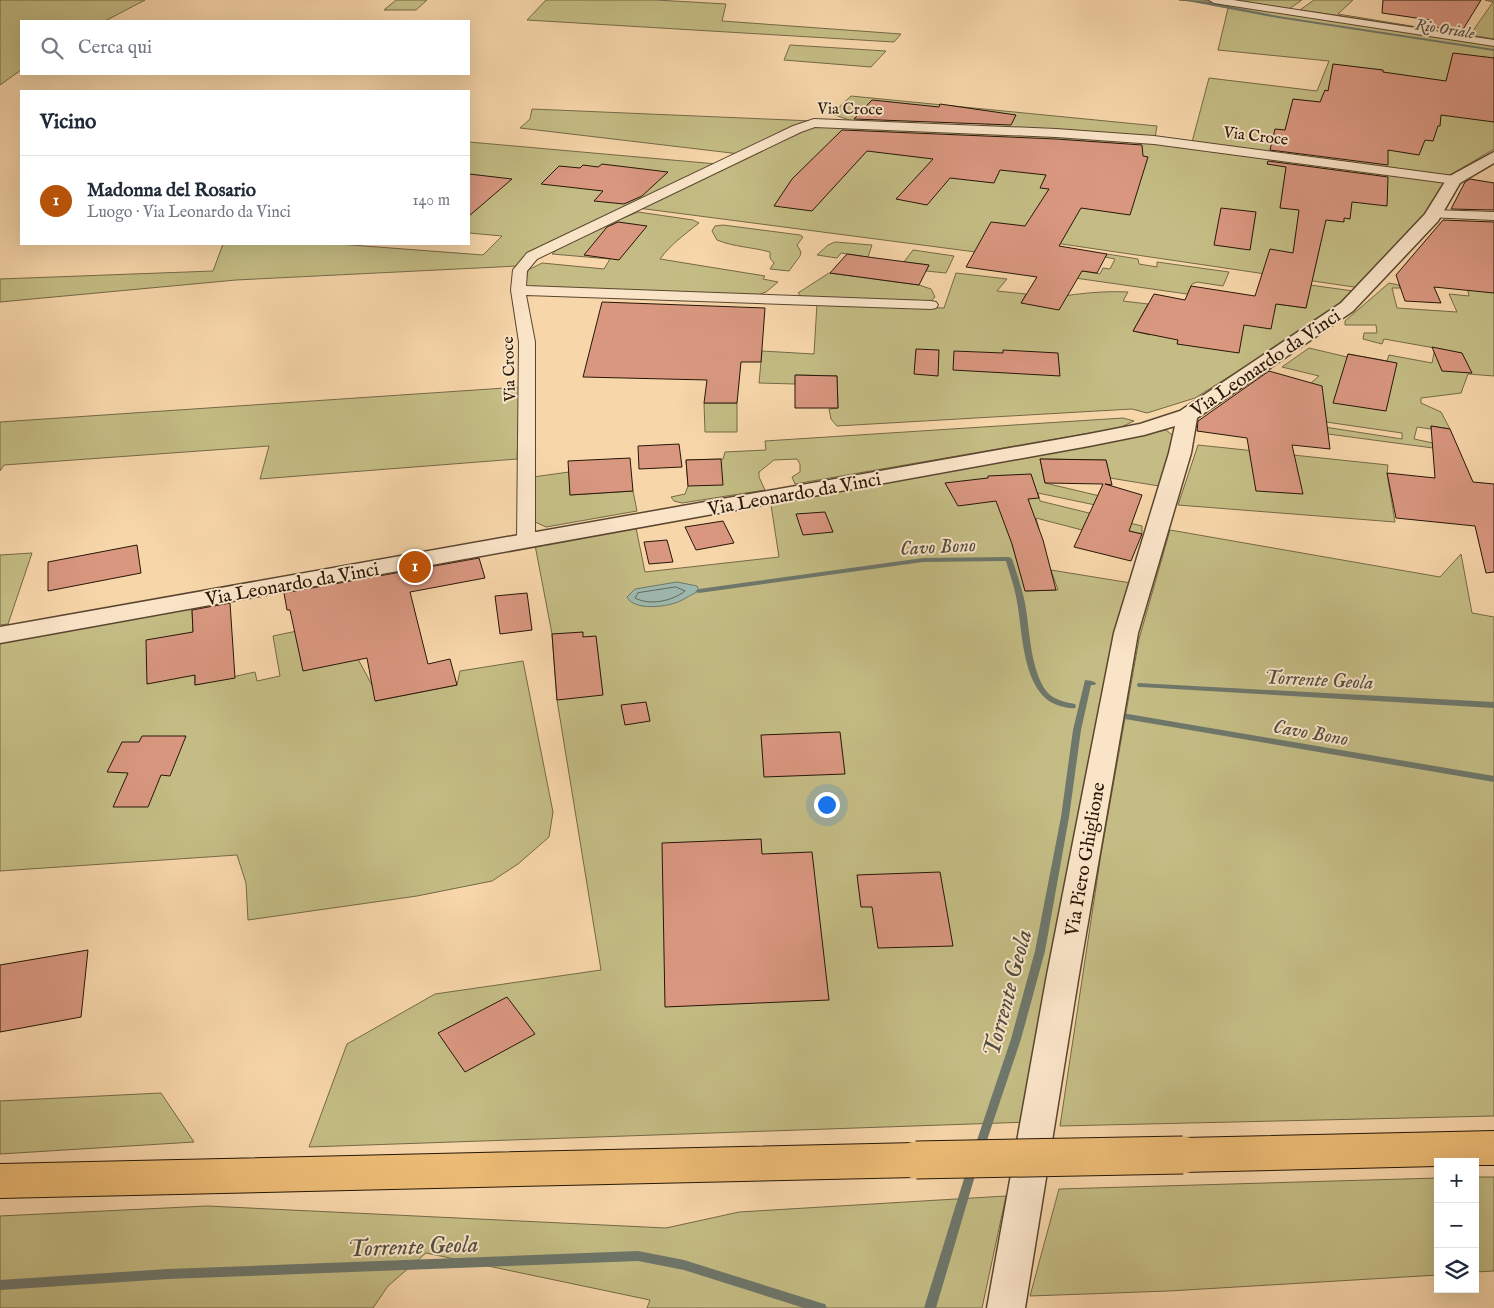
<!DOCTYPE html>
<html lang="it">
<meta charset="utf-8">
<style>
body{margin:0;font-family:"IM FELL English",serif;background:#f6f6f7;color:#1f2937}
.controls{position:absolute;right:15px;bottom:15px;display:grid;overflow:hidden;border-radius:0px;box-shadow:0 5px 20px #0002}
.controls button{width:45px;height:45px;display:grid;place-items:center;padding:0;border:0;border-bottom:1px solid #e0e1e3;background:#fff;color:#1f2937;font:25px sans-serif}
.you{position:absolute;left:826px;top:804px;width:18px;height:18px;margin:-12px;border:4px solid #fff;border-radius:50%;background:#1a73e8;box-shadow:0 0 0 8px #1a73e833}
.badge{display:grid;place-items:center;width:32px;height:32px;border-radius:50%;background:#b45309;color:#fff;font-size:16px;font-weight:700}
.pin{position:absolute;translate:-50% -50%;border:2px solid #fff;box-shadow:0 1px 5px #0006}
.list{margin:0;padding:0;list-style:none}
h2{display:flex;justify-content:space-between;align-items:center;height:65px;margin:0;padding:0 20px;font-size:21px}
h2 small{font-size:16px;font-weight:400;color:#747a83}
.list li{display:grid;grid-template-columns:32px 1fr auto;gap:15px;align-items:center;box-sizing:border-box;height:90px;padding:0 20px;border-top:1px solid #e0e1e3}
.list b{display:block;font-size:19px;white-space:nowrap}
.list p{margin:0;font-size:16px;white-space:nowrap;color:#747a83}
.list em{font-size:16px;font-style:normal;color:#747a83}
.icon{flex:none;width:28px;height:28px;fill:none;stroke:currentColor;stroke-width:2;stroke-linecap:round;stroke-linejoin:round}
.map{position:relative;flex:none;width:1494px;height:1308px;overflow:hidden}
.search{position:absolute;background:#fff;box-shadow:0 5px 20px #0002;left:20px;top:20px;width:450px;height:55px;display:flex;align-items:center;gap:12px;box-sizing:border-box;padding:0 18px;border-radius:0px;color:#747a83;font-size:19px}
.panel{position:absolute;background:#fff;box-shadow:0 5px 20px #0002;left:20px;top:90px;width:450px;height:155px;border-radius:0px}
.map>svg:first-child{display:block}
.green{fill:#c4bc84;stroke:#756945}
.water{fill:#9eb8ae;stroke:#6e776b}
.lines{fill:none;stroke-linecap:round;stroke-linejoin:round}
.shore{stroke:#62675a;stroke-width:1}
.stream{fill:#6e776b;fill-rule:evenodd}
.building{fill:#d99780;stroke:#261606}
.minor-casing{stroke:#5a462f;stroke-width:2}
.tertiary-casing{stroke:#5a462f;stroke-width:3}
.trunk-casing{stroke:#261606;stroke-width:2}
.minor{fill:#fae4c8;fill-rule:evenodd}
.tertiary{fill:#fae4c8;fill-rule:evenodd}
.trunk{fill:#ecbb75;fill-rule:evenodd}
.trunk-bridge-casing{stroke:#261606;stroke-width:39;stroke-linecap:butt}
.trunk-bridge{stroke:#ecbb75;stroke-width:37}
.labels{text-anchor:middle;stroke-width:4;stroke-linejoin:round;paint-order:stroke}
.far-water-label{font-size:16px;font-style:italic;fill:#504f41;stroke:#fae4c8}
.far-street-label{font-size:16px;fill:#261606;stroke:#fae4c8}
.street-label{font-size:19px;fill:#261606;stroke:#fae4c8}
.water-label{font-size:20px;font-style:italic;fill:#504f41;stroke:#fae4c8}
.near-water-label{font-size:24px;font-style:italic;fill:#504f41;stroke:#fae4c8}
</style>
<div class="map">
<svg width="1494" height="1308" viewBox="0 0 1494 1308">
<rect width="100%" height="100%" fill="#f7d6aa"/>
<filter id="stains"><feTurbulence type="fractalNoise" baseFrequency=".004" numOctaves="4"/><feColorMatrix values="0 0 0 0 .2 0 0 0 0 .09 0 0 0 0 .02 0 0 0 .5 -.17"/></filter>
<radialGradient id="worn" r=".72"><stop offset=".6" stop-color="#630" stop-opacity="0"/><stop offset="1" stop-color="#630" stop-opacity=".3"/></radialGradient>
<!-- green -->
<g class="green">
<path d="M0,0H145L105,21H21V70L0,85Z"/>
<path d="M396,0H427L416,10H384Z"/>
<path d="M546,0H656L726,4L722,21L901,34L894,42L527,20Z"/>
<path d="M1179,0H1203L1494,45V149L1447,177L1192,142L1209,78L1317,91L1329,61L1218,50L1229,4Z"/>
<path d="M1227,0H1302L1289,9Z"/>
<path d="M1314,0H1353L1338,14L1423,28L1300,10Z"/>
<path d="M1485,0H1494V39L1470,35L1493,2Z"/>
<path d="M790,45L886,51L871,67L784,60Z"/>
<path d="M851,96L1157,126L1155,138L988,127L989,124L915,121L916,126L858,123L832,114Z"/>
<path d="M532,109L813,121L740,154L520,128L530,119Z"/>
<path d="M818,126L1155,140L1446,180L1426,213L1357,286L1354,287L1028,239L991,254L638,208L800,129Z"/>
<path d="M469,142L717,164L518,266L236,280L0,302V279L213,271L223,244H338L483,255L502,236L469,233Z"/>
<path d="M638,212L693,220L699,223C684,235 671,244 660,259L765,276L763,279L778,282L766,292L758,295L525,288L528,270L542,263L604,269L610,259L552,254C569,237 614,222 638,212Z"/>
<path d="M723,225L800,235L803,237L797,245L801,252L800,256L789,271L770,269L774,263L770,258V252C752,247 734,247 717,240L712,231L715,226Z"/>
<path d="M835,242L872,245L868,257L841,253L837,258L817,255L828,245Z"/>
<path d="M913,250L954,256L946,273L926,271L929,265L904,262Z"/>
<path d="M1107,254L1138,259L1139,264L1157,267V262L1229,272L1223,286L1197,282L1192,284L1188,294L1247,300L1306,308L1310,285L1353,291L1322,318L1195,398L1147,413L1132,409L837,426L831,419L829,409L838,408L837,376L796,375L795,384L759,383L762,351L814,354L817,303L944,308L956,273L1007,279L997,291L1026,294L1021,303C1057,297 1092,290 1128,292L1123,301L1148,304L1133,331L1150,335L1157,321L1192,301L1187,294L1026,271L1061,267L1100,274L1103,268L1110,269L1115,259L1105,257Z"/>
<path d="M829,273L919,285L931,289L935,297L931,301L802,297L798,293Z"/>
<path d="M1494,273V376L1468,374L1461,393L1421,398V403L1441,412L1450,429L1431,426V429L1417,427L1414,439L1433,443V448L1328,434L1292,422L1402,439V433L1326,422L1303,396L1312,382L1319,376L1282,367L1309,348L1347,357L1348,354L1387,361L1389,355L1432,363L1435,348L1384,339L1382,344L1363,339L1364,333H1377L1376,325H1345V321L1389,283L1399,285L1400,288H1392L1397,308L1457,312L1449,294L1469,296L1467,286Z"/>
<path d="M520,387L517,459L260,479L269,446L4,465L0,471V422Z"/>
<path d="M704,403H737V432H705Z"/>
<path d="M1123,418L1134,421L1119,428L795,484L792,477L800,472V464L797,459L774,460L759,472V477L765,490L682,503L674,501L671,497L685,494L688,486L686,460L723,459L725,452L766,450L765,441Z"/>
<path d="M1166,430L1176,438L1159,486L1110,478L1106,460L1040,459L1045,483L1104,497L1100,506L1038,493L1040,501L1142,526V534L1086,521L1082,530L1036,518L1039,529L1012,544L1026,591L1058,590L1051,570L1131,583L1029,1122L309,1147L347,1044L435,994L601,970L557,700L552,634L535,545L636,528L645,572L779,557L771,505L1012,458Z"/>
<path d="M1198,445L1388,465L1387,473L1395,522L1178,505Z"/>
<path d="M569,472L570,495L633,491L637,511L546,527L533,521V477Z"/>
<path d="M1170,530L1440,577L1461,554L1472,613L1494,617V1116L1060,1126L1101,854L1139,639Z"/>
<path d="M32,553L8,624L0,625V555Z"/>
<path d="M192,608L195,685L255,672L257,681L280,676L273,636L297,631L358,659L373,687L376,701L457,685L460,671L523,661L553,812L549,837L518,864L492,881L417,896L248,920L246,883L237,855L0,871V642Z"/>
<path d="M161,1093L194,1142L0,1154V1101Z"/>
<path d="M1475,1177H1494V1271L1475,1272Z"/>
<path d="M1438,1178V1275L1169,1291L1030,1296L1059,1189Z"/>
<path d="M1006,1196L982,1308H647L650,1300L426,1253L388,1286L373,1308H0V1216L207,1206L666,1228L739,1212Z"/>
</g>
<!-- water -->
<path class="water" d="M677,582L697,586L699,591C692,594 685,599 678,602C665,607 634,611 627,597L635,589Z"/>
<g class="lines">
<!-- shore -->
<path class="shore" d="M676,587L685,591C672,601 650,606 635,598L638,593Z"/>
<!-- stream -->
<g class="stream">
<path d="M1182,0L1208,2L1278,16L1494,49V51L1278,18Z"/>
<path d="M1009,557L1012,559C1017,574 1022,588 1025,603C1030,630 1030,670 1047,692C1054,700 1065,702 1075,704L1076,706L1075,708C1070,709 1065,707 1060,706C1022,695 1023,633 1017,602C1015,588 1010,575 1006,561L923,562L699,593L695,591L699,589L923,558Z"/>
<path d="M1085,680L1092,681L1096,683L1095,685H1091L1081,730L1069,817L1045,951L1021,1039L984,1149L983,1152L979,1154L975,1152L974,1149L1011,1039L1035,951L1061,817L1073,730Z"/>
<path d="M1138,683L1494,702V708L1141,687H1138L1137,685Z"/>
<path d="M1122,713L1494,776V782L1119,718L1118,716Z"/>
<path d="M972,1164L976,1166L977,1169L936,1308H924L967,1169L968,1166Z"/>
<path d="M638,1251L684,1260L821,1303L825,1304L827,1308H804L684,1270L638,1261L168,1279L0,1290V1280L168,1269Z"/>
</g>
</g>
<!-- building -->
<g class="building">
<path d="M1383,0H1481L1462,31L1426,26L1430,20L1382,13Z"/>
<path d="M1453,53L1494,58V122L1441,115L1440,126H1438L1433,141L1425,140L1419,155L1388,150V165L1270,150L1275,129L1285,130L1293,99L1320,102L1325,90L1328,91L1333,64L1383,70V72L1446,81Z"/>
<path d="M872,100L939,107L940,104L1016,115L1011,125L854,119Z"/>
<path d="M842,130L1056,139L1142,145L1143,156L1148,157L1130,215L1081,208L1059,246L1107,254L1097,273L1082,271L1059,310L1021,303L1037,277L966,267L991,222L1025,226L1049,189L1040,188L1046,175L1000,170L994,183L950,178L927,205L896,199L933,159L867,151L812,211L774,206L792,179Z"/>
<path d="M1268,161L1388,177L1387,206L1352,202L1350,219L1344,218V222L1326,220L1306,308L1276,304L1271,329L1244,325L1239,353L1177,344L1178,340L1133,331L1154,294L1185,300L1191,286L1255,296L1270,249L1293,253L1299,210L1280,208L1286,167L1267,164Z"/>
<path d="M602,164L668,172L642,196L624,204L594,201L603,191L541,184L559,166L580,168L583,165L598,167Z"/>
<path d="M469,174L512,179L469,216Z"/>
<path d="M1470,179L1494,183V210L1451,209L1465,182Z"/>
<path d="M1221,208L1256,212L1250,250L1214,245Z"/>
<path d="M1443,220L1494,222V293L1434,287L1441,303L1405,301L1396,275Z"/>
<path d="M618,222L647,226L619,260L584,255L607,227Z"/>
<path d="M847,254L868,257L929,265L919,285L830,273Z"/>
<path d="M602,302L765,308L761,362H741L737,403H704L707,380L583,377Z"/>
<path d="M1432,347L1462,353L1472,373L1442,371Z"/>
<path d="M916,349L939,350L938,376L914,374Z"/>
<path d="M1003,350L1058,353L1060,376L953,370L954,351L1003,353Z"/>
<path d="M1348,354L1397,363L1386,411L1333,403Z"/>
<path d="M1269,371L1322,386L1330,449L1292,445L1303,494L1256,491L1247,438L1197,431L1198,421Z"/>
<path d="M795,375L837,376L838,408H795Z"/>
<path d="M1431,426L1450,429L1473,482L1494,484V572L1486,573L1475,526L1396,518L1387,473L1435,478Z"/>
<path d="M679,444L682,467L639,469L638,446Z"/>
<path d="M630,458L633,491L570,495L568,461Z"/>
<path d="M721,459L723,485L688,486L686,460Z"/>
<path d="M1040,459L1106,460L1112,485L1105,484L1142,495L1129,531L1142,534L1131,561L1074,547L1103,484L1045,483Z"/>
<path d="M1031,474L1039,498L1028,499L1043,540L1056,590L1025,591L1012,544L996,501L958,506L945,483L988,478V476Z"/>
<path d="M825,512L833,532L803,535L796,514Z"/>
<path d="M723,521L734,543L696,550L685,527Z"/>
<path d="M667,540L673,562L649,564L644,542Z"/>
<path d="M137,545L141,573L48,591V562Z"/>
<path d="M479,558L485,578L410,592L428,664L450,659L457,685L375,701L367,658L303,671L290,610H287L284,593Z"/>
<path d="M527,593L532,630L500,634L495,596Z"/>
<path d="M230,603L235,678L195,685V675L147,684L146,640L193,632L192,610Z"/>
<path d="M583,632V637L596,636L603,695L557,700L552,634Z"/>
<path d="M646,702L650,721L625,725L621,705Z"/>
<path d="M840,732L845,774L764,777L761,735Z"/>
<path d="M142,736H186L170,776L161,775L148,807H113L128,773L107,772L122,742H139Z"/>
<path d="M761,839L762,854L812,852L829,1000L665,1007L662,843Z"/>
<path d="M940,872L953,946L878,948L872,907H861L857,875Z"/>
<path d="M88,950L81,1017L0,1032V965Z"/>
<path d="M507,997L535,1034L465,1072L438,1033Z"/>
</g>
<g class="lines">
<!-- minor casing -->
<g class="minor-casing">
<g id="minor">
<path d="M1209,0H1233L1494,40V46L1214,3Z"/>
<path d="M814,119L1056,129L1154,136L1454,176L1460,180L1454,184L1154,144L1056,137L815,127L801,132L537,259L527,271L526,286L931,301L936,302L938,305L936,308L931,309L526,295L535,342V541L532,545L526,546L520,545L517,541L519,342L511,290L513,270L527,253L793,126Z"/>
<path d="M1433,210L1494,212V220L1428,217L1426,214Z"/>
</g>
</g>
<!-- tertiary casing -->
<g class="tertiary-casing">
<path id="tertiary" d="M1494,152V163L1460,183L1438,221L1353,311L1197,418L1191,453L1138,633L1078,980L1025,1308H987L1046,980L1114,633L1169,453L1175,426L1144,435L1089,446L0,643V627L1089,434L1140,424L1180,411L1341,303L1425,214L1448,177Z"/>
</g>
<!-- trunk casing -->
<g class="trunk-casing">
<g id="trunk">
<path d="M1494,1131V1165H1475V1162H1438V1166L1183,1172L1169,1167L1164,1155L1169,1143L1183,1138Z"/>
<path d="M916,1143L930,1148L935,1160L930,1172L916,1177L0,1198V1164Z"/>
</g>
</g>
<!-- minor -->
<use href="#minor" class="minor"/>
<!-- tertiary -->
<use href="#tertiary" class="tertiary"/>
<!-- trunk -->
<use href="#trunk" class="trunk"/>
<!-- trunk-bridge casing -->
<g class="trunk-bridge-casing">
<path id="trunk-bridge" d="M916,1160L1183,1155"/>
</g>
<!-- trunk-bridge -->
<use href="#trunk-bridge" class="trunk-bridge"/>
</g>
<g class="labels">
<!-- far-water labels -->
<g class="far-water-label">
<text transform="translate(1445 28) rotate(9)" y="6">Rio Oriale</text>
</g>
<!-- far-street labels -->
<g class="far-street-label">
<text transform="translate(850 108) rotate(1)" y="6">Via Croce</text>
<text transform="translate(1256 135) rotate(7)" y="6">Via Croce</text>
<text transform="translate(508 369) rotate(-92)" y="6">Via Croce</text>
</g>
<!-- street labels -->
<g class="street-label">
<text transform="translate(1265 362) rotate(-34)" y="7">Via Leonardo da Vinci</text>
<text transform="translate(794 493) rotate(-10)" y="7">Via Leonardo da Vinci</text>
<text transform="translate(292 583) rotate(-10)" y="7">Via Leonardo da Vinci</text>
<text transform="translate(1084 859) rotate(-80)" y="7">Via Piero Ghiglione</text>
</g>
<!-- water labels -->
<g class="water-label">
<text transform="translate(938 546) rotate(-3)" y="7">Cavo Bono</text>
<text transform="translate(1319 679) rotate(3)" y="7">Torrente Geola</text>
<text transform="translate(1311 732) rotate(10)" y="7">Cavo Bono</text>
</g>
<!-- near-water labels -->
<g class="near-water-label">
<text transform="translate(1007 993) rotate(-75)" y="8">Torrente Geola</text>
<text transform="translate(413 1246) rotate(-2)" y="8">Torrente Geola</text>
</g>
</g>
<rect width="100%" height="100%" filter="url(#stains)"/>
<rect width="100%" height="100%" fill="url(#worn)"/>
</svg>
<div class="controls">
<button>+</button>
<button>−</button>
<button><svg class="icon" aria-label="layers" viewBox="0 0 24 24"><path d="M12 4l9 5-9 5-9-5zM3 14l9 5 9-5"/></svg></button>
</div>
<div class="you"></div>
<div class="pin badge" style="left:415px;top:567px">1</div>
<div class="search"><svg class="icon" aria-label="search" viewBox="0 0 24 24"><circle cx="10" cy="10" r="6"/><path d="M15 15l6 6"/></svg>Cerca qui</div>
<section class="panel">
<h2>Vicino<small></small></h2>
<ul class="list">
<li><span class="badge">1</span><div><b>Madonna del Rosario</b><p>Luogo · Via Leonardo da Vinci</p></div><em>140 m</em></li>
</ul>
</section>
</div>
